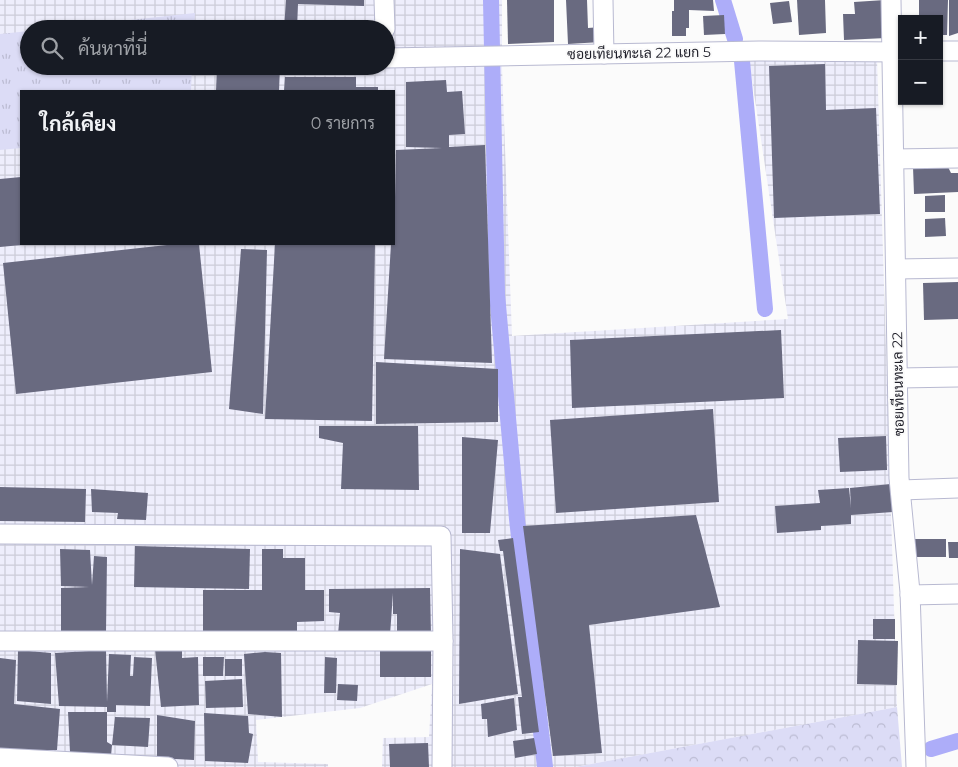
<!DOCTYPE html>
<html lang="th">
<meta charset="utf-8">
<style>
body{margin:0;font-family:Montserrat,Sarabun,sans-serif;background:#242831;color:#f1f3f6}
.controls{position:absolute;right:15px;top:15px;display:grid;overflow:hidden;border-radius:0px;box-shadow:0 1px 4px #0004}
.controls button{width:45px;height:45px;display:grid;place-items:center;padding:0;border:0;border-bottom:1px solid #363941;background:#171b24;color:#f1f3f6;font:25px sans-serif}
.list{margin:0;padding:0;list-style:none}
h2{display:flex;justify-content:space-between;align-items:center;height:65px;margin:0;padding:0 20px;font-size:21px}
h2 small{font-size:16px;font-weight:400;color:#9ea1a6}
.icon{flex:none;width:28px;height:28px;fill:none;stroke:currentColor;stroke-width:2;stroke-linecap:round;stroke-linejoin:round}
.map{position:relative;flex:none;width:958px;height:767px;overflow:hidden}
.search{position:absolute;background:#171b24;box-shadow:0 1px 4px #0004;left:20px;top:20px;width:375px;height:55px;display:flex;align-items:center;gap:12px;box-sizing:border-box;padding:0 18px;border-radius:28px;color:#9ea1a6;font-size:19px}
.panel{position:absolute;background:#171b24;box-shadow:0 1px 4px #0004;left:20px;top:90px;width:375px;height:155px;border-radius:0px}
.map>svg:first-child{display:block}
.industrial{fill:url(#industrial-grid);fill-rule:evenodd}
.grass{fill:url(#grass-tufts)}
.forest{fill:url(#forest-crowns)}
.lines{fill:none;stroke-linecap:round;stroke-linejoin:round}
.canal{stroke:#adadf9;stroke-width:16}
.building{fill:#696a80}
.street-casing{stroke:#b8b9d1;stroke-width:21}
.street{stroke:#fff;stroke-width:19}
.labels{text-anchor:middle;stroke-width:4;stroke-linejoin:round;paint-order:stroke}
.street-label{font-size:14px;fill:#1f1f29;stroke:#fbfbfb}
</style>
<div class="map">
<svg width="958" height="767" viewBox="0 0 958 767">
<defs>
<pattern id="industrial-grid" width="8" height="8" patternUnits="userSpaceOnUse" patternTransform="scale(1.25)"><rect width="8" height="8" fill="#eeeefc"/><path d="M0 4h8M4 0v8" fill="none" stroke="#ccccd8"/></pattern>
<pattern id="grass-tufts" width="24" height="20" patternUnits="userSpaceOnUse" patternTransform="scale(1.25)"><rect width="24" height="20" fill="#dcdcf6"/><path d="M3 7l-1-3M5 7V3M7 7l1-3M15 17l-1-3M17 17v-4M19 17l1-3" fill="none" stroke="#bcbcd3"/></pattern>
<pattern id="forest-crowns" width="20" height="18" patternUnits="userSpaceOnUse" patternTransform="scale(1.25)"><rect width="20" height="18" fill="#dcdcf6"/><path d="M2 6a3 3 0 1 1 6 0M12 15a3 3 0 1 1 6 0" fill="none" stroke="#bcbcd3"/></pattern>
</defs>
<rect width="100%" height="100%" fill="#fbfbfb"/>
<!-- industrial -->
<path class="industrial" d="M0,0H502V67L512,336L788,319L749,60L877,59L897,707L575,767H382L383,738L429,737L432,684L360,708L256,720L258,762L328,764V767H0ZM29,29H386V66H29ZM21,91H394V244H21Z"/>
<!-- grass -->
<g class="grass">
<path d="M195,13L194,29H48Z"/>
<path d="M29,31V66H192L191,91H21V148L0,150V34Z"/>
</g>
<!-- forest -->
<path class="forest" d="M897,707L902,767H575Z"/>
<g class="lines">
<!-- canal -->
<g class="canal">
<path d="M491,0L497,294L517,519L545,767"/>
<path d="M723,0L735,39"/>
<path d="M742,61L765,309"/>
<path d="M931,749L958,741"/>
</g>
</g>
<!-- building -->
<g class="building">
<path d="M286,0H364V6L298,4L297,29H284Z"/>
<path d="M507,0H554V42L508,44Z"/>
<path d="M566,0H587L588,28L601,27V42L568,44Z"/>
<path d="M674,0H713L714,11L689,10V28H686V36H672V11H674Z"/>
<path d="M797,0H825L826,33L799,35Z"/>
<path d="M885,0L886,38L844,40L843,14H855L854,2Z"/>
<path d="M919,0H948L947,35H939V19H919Z"/>
<path d="M949,0H958V33L949,36Z"/>
<path d="M789,1L792,22L773,24L770,3Z"/>
<path d="M724,15L725,34L704,35L703,16Z"/>
<path d="M825,64L826,110L876,108L880,214L774,218L769,66Z"/>
<path d="M217,66H280L279,91H216Z"/>
<path d="M283,66H296V75L283,74Z"/>
<path d="M285,77H356V87H378V91H284Z"/>
<path d="M446,80L447,92L462,91L465,134L449,135V147L485,145L492,363L384,359L391,244H394L396,150L442,148L406,147V82Z"/>
<path d="M947,165L951,173H958V192L914,194L913,167Z"/>
<path d="M21,177V245L0,247V179Z"/>
<path d="M945,195V212H925V196Z"/>
<path d="M945,218L946,236L925,237V219Z"/>
<path d="M176,244H199L212,372L16,394L3,263Z"/>
<path d="M275,244H375L372,421L265,419Z"/>
<path d="M241,249L267,250L263,414L229,409Z"/>
<path d="M958,282V319L924,320L923,283Z"/>
<path d="M781,330L784,398L572,408L570,340Z"/>
<path d="M376,362L498,369V422L376,424Z"/>
<path d="M713,409L719,502L556,513L550,420Z"/>
<path d="M319,426H418L419,490L341,489L343,443L319,438Z"/>
<path d="M886,436L887,470L840,472L838,438Z"/>
<path d="M462,437L498,440L490,533H462Z"/>
<path d="M891,484L893,512L851,515V524L821,526V530L777,533L775,506L820,503L818,490L849,488L851,508L850,488Z"/>
<path d="M0,487L86,489L85,522L0,521Z"/>
<path d="M91,489L148,493L146,520L117,519L118,513L92,512Z"/>
<path d="M696,515L720,607L589,625L602,753L553,756L523,526Z"/>
<path d="M513,538L539,732L522,734L518,697H522L503,551H500L498,540Z"/>
<rect x="914" y="539" width="32" height="18"/>
<path d="M948,542H958V558H949Z"/>
<path d="M135,546L250,549L249,589L134,587Z"/>
<path d="M60,549L90,550L92,585L94,556L107,557L106,632L61,635V588L89,587L61,586Z"/>
<path d="M262,549H283V558H305V590H324V621L297,622V635H203V590H262Z"/>
<path d="M460,549L500,554L518,694L459,704Z"/>
<path d="M430,588L431,635L397,636V614H393V593L390,635L338,634L340,613L329,612V589Z"/>
<rect x="873" y="619" width="22" height="20"/>
<path d="M858,640L898,641L897,685L857,684Z"/>
<path d="M182,648V658L198,657L199,705L161,707L155,649Z"/>
<path d="M18,650L51,653V704L17,701Z"/>
<path d="M106,650L107,702L109,654L131,655L130,676H133L134,657L152,658L150,706L116,705V712H107V707L59,706L55,653Z"/>
<rect x="380" y="651" width="51" height="26"/>
<path d="M265,652L281,653L282,717L248,714L244,654Z"/>
<path d="M203,657H224L223,676H203Z"/>
<path d="M325,657L337,658L336,693H324Z"/>
<path d="M0,658L16,660L14,704L60,709L57,750H0Z"/>
<rect x="225" y="659" width="17" height="17"/>
<path d="M242,679L243,707L206,708L205,681Z"/>
<path d="M338,684L358,685L357,701L337,700Z"/>
<path d="M514,698L517,730L488,737L487,719H482L481,704Z"/>
<path d="M68,712H107V742L112,745L111,756L70,752Z"/>
<path d="M204,713L248,716L249,733L253,734L248,763L205,761Z"/>
<path d="M157,715L195,721L194,760L157,758Z"/>
<path d="M115,717L150,718L148,747L112,745Z"/>
<path d="M534,738L537,754L515,758L513,741Z"/>
<path d="M428,743L429,767H390L389,744Z"/>
</g>
<g class="lines">
<!-- street casing -->
<g class="street-casing">
<g id="street">
<path d="M384,0L385,29"/>
<path d="M603,0L604,54"/>
<path d="M891,0L899,478L910,592L916,767"/>
<path d="M939,51H958"/>
<path d="M386,58L759,51L902,52"/>
<path d="M894,159L958,158"/>
<path d="M896,269L958,268"/>
<path d="M899,378L958,377"/>
<path d="M901,490L958,488"/>
<path d="M0,534L441,536L443,641L442,767"/>
<path d="M910,595L958,594"/>
<path d="M0,641H443"/>
<path d="M0,758L168,767"/>
</g>
</g>
<!-- street -->
<use href="#street" class="street"/>
</g>
<g class="labels">
<!-- street labels -->
<g class="street-label">
<text transform="translate(639 53) rotate(-1)" y="5">ซอยเทียนทะเล 22 แยก 5</text>
<text transform="translate(898 384) rotate(-91)" y="5">ซอยเทียนทะเล 22</text>
</g>
</g>
</svg>
<div class="controls">
<button>+</button>
<button>−</button>
</div>
<div class="search"><svg class="icon" aria-label="search" viewBox="0 0 24 24"><circle cx="10" cy="10" r="6"/><path d="M15 15l6 6"/></svg>ค้นหาที่นี่</div>
<section class="panel">
<h2>ใกล้เคียง<small>0 รายการ</small></h2>
<ul class="list">
</ul>
</section>
</div>
